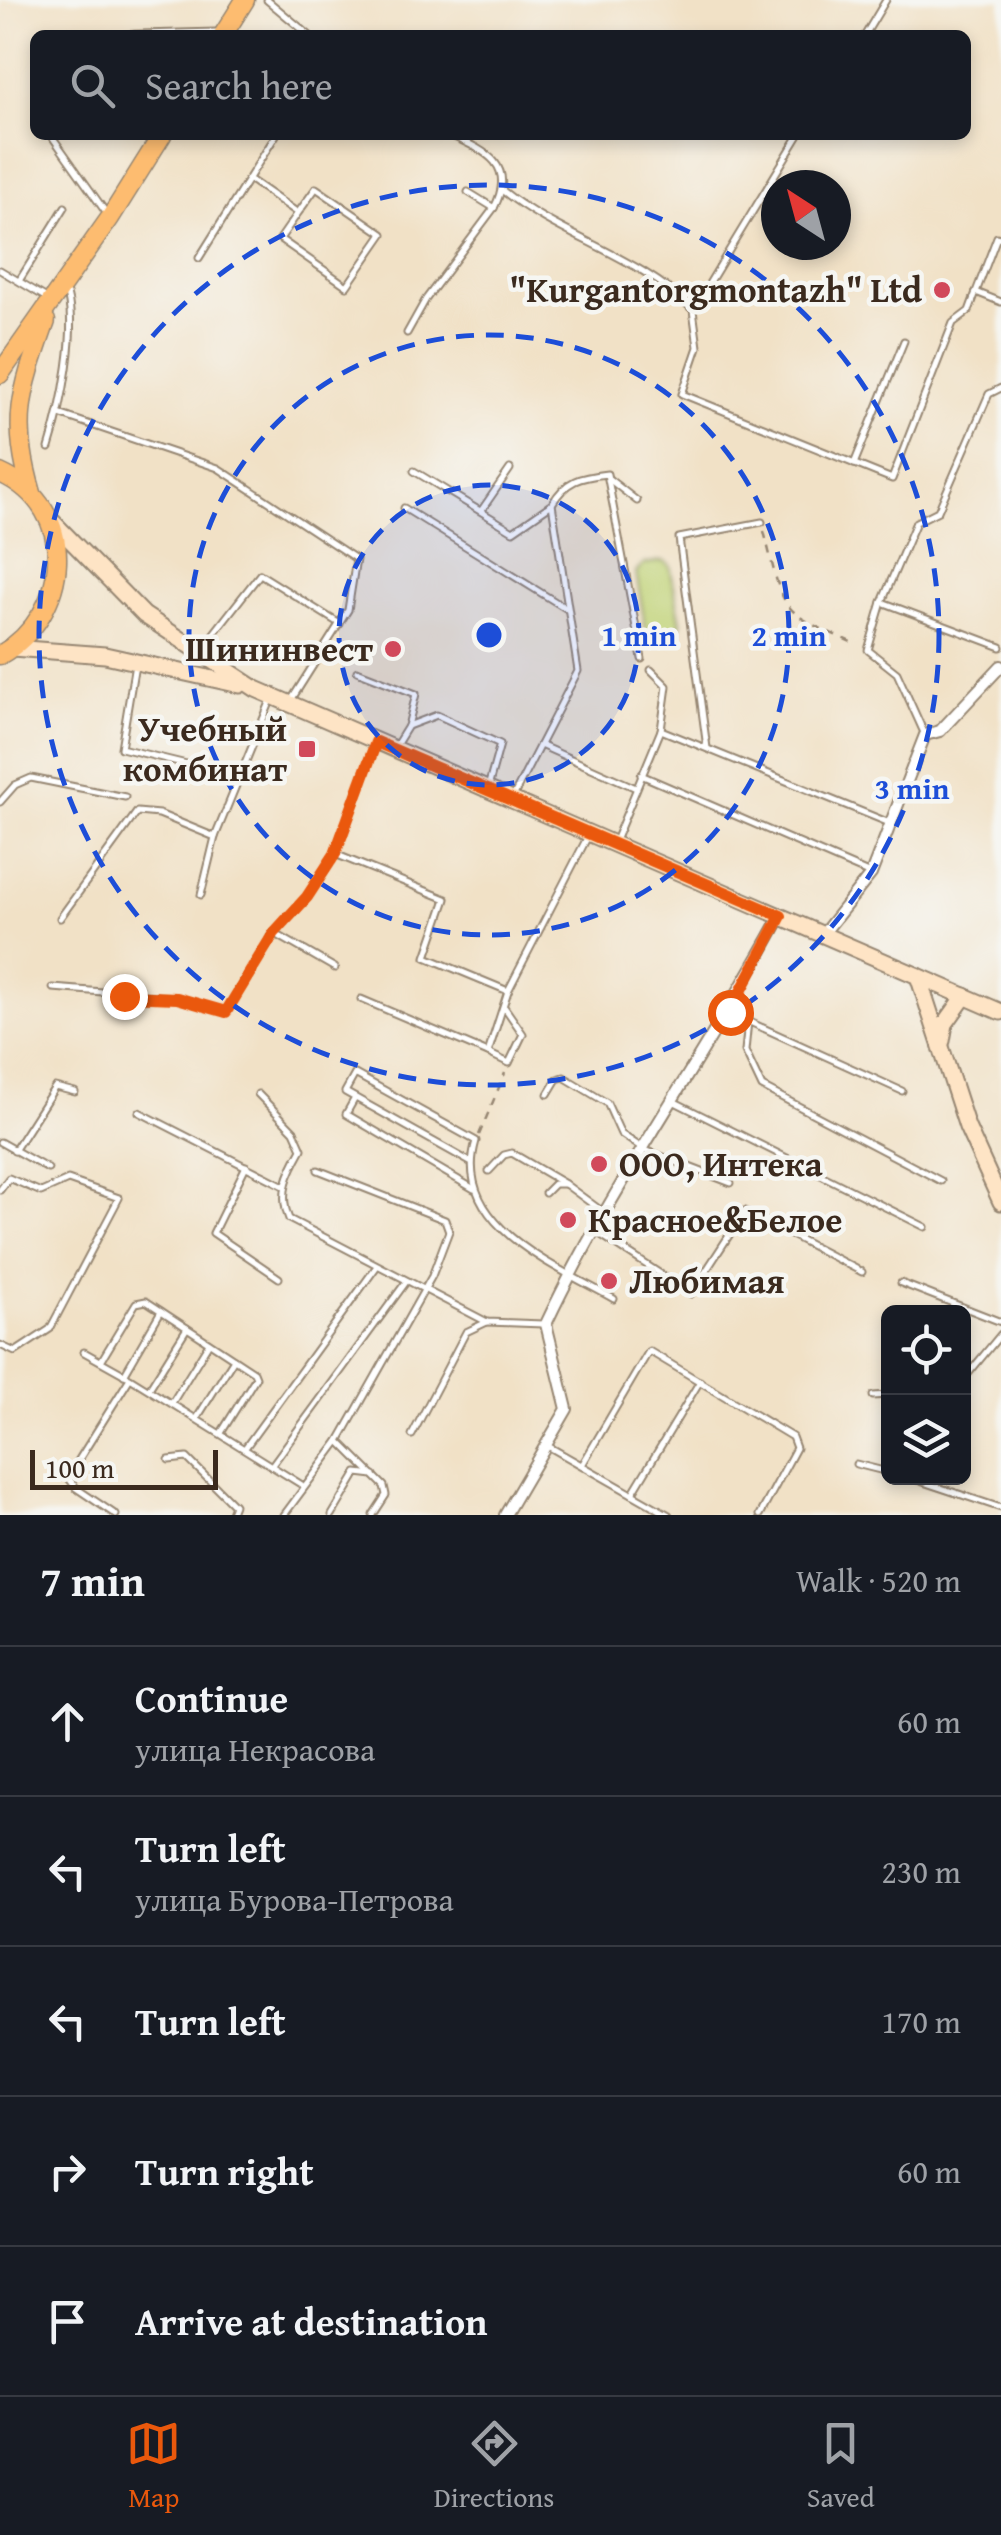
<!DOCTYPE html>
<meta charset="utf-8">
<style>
body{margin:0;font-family:"Gentium Book Plus",serif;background:#20242c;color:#f1f3f6}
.controls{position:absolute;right:30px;bottom:30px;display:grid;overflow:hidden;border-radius:15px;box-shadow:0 5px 15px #0003}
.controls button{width:90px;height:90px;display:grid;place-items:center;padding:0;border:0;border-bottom:2px solid #363941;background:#171b24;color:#f1f3f6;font:50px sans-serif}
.compass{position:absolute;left:761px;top:170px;width:90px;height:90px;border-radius:50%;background:#171b24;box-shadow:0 5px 15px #0003;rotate:324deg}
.scale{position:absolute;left:30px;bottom:25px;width:188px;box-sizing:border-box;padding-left:10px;border:5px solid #3b2a1e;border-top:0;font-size:28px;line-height:35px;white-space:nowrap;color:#3b2a1e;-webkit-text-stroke:8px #f6f6f2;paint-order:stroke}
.stop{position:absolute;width:30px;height:30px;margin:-22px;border:8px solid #ea580c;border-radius:50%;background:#fff}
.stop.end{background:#ea580c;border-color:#fff;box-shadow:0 2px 10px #0008}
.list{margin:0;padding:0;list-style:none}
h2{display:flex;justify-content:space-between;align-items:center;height:130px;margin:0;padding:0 40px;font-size:42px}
h2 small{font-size:32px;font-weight:400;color:#9ea1a6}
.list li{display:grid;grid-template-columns:65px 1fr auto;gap:30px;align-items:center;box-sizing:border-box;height:150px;padding:0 40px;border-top:2px solid #363941}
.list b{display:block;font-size:38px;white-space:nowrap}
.list p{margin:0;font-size:32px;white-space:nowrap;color:#9ea1a6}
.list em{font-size:32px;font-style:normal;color:#9ea1a6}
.icon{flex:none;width:55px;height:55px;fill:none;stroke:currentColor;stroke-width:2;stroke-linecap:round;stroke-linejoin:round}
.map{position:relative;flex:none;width:1001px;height:1515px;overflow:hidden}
.search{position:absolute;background:#171b24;box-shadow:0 5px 15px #0003;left:30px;right:30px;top:30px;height:110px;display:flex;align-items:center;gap:25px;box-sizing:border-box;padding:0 35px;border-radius:15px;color:#9ea1a6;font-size:38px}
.sheet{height:880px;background:#171b24}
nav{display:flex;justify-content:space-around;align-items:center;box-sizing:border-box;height:140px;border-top:2px solid #363941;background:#171b24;font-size:28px;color:#9ea1a6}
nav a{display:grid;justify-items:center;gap:5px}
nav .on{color:#ea580c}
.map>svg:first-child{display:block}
.green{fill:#c0d275;stroke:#7e7e4a;stroke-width:2.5}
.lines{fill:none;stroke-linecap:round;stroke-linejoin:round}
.lane-casing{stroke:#968672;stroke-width:9}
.street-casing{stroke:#968672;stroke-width:14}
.secondary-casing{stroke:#968672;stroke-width:19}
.primary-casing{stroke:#968672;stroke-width:21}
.path{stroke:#968672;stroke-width:2.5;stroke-dasharray:8 8;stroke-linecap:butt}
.lane{stroke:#fff;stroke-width:5}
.street{stroke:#fff;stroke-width:10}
.secondary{stroke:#fee4c5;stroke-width:15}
.primary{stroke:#fdbc6f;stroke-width:18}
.route{stroke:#ea580c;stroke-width:12}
.ring{fill:none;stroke:#1d4ed8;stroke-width:5;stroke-dasharray:18 12}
.poi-dot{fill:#d1495b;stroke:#f6f6f2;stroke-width:4}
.labels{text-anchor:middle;stroke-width:9;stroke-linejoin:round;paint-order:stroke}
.poi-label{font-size:35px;font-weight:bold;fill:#3b2a1e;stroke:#f6f6f2;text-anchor:end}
.centre{fill:#1d4ed8;stroke:#f6f6f2;stroke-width:5}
.ring-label{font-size:30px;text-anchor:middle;font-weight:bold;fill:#1d4ed8;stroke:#f6f6f2;stroke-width:9;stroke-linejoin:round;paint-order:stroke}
</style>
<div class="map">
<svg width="1001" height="1515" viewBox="0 0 1001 1515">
<rect width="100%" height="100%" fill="#f6f6f2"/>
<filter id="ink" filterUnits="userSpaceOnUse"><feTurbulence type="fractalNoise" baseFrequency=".01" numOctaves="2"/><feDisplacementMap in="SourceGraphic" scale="20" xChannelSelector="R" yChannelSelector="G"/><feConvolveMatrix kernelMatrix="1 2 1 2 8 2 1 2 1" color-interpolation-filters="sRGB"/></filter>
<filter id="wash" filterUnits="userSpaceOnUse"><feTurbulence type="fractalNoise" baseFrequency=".0048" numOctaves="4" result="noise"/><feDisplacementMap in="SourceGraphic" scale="40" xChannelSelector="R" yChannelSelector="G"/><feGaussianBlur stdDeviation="2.25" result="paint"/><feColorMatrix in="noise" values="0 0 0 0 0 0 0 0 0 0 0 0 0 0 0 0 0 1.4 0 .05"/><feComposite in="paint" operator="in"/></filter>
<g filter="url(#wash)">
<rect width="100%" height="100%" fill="#f1e1c6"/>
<!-- green -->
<path class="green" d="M663,561L670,566L681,623L676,632L653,636L646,631L636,573L644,564Z"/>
</g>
<g filter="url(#ink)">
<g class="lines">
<!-- lane casing -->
<g class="lane-casing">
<g id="lane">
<path d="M267,0L309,35"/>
<path d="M103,35L217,32"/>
<path d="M865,35L886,0"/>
<path d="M51,135L107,214"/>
<path d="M450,135C485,151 517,164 494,208"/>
<path d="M249,179L298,213L280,239L347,286L383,234L316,188L298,213"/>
<path d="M503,191C560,237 640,256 693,310L698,347L682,394L892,479L953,323L969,311L976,292"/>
<path d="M1001,239L997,237L976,292L1001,302"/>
<path d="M199,258L276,135"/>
<path d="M0,270L50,300"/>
<path d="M19,281L65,207"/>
<path d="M693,310L799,135"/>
<path d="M407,333L426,299L494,208L468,192"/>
<path d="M1001,388L989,394L938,511L916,522L882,602L1001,647"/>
<path d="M59,414L218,468L356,559L348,610L290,702"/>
<path d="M49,448C61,410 80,325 65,288"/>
<path d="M854,464L904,341"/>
<path d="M414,471L513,531L552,504"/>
<path d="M609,479L637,501"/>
<path d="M404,508L567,609"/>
<path d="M481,511L510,469"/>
<path d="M882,602L868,650L897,673L925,735"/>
<path d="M200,651L260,574L340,624"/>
<path d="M135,664L121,748L240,777"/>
<path d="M651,670L667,686L661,730"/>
<path d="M357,671L416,694L408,726L395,747"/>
<path d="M408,726L437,715L500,744L489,784"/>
<path d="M540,745L636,788"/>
<path d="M707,748L679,538L762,522"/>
<path d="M641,775L868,873"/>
<path d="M513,797L578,671L552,504C566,480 580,477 607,474L642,659"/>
<path d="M0,802L15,785L31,778L125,797"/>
<path d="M615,841L661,730L892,824"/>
<path d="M335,854L446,899L426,957L508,991"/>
<path d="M201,895L215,837"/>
<path d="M60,918L137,812L159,814L215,837L271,700"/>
<path d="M274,933L335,968"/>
<path d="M53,988L177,998L226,1012L274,933L307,897L335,854L376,743"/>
<path d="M361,999L488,1053L508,991L588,836"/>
<path d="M730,1013L902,1091"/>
<path d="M748,1021L745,1051L762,1087L941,1181"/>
<path d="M488,1053L509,1063L523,1034L505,1008"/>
<path d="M258,1094L294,1131L302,1149C289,1172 278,1193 289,1219L487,1322L543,1324"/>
<path d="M548,1094L557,1079L564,1077L607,1103L621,1134L645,1150L731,1183"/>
<path d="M355,1098L346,1114L474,1189"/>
<path d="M675,1102L925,1227"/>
<path d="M139,1112L284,1186"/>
<path d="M0,1142L48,1169"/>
<path d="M14,1151L55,1087L75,1092"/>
<path d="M472,1163L345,1092L355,1074L476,1141C451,1225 556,1266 614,1299"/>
<path d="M246,1166L213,1233L279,1278"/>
<path d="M489,1171L504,1155L512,1153L565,1184"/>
<path d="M0,1190L9,1178L41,1192L68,1180L119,1198L50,1329L15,1352L0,1345"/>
<path d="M545,1193L554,1184H565L603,1212"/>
<path d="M595,1231L691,1294L745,1211L862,1272"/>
<path d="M901,1283L1001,1322"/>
<path d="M84,1352L127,1376"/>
<path d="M101,1361L136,1303L146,1301L254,1372L256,1377L221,1433"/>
<path d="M124,1375L161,1311"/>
<path d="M964,1379L1001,1334"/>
<path d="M149,1389L187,1328"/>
<path d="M873,1396L888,1395"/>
<path d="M172,1403L209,1343"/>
<path d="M197,1418L234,1359"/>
<path d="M412,1435L466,1332L487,1322"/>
<path d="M339,1441L384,1486L386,1495L373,1515"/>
<path d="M546,1445L669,1515"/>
<path d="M245,1448L377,1266"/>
<path d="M169,1460L187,1458L234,1505L230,1515"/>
<path d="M856,1464L888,1472"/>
<path d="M272,1465L406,1282"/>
<path d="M582,1465L649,1351L792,1437L796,1448L760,1515"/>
<path d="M911,1478L1001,1508"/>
<path d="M632,1494L700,1381"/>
<path d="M116,1515L76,1488L68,1477L130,1378L302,1485"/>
<path d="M284,1515L339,1441L432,1276L449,1231L445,1220L318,1170"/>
<path d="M332,1515L357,1473L374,1475"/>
</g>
</g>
<!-- street casing -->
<g class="street-casing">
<g id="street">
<path d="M823,934L871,874L925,735L940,731L1001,666"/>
<path d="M505,1515L567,1409L546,1324C613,1182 707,1054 781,916"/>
</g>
</g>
<!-- secondary casing -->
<g class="secondary-casing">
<g id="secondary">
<path d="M51,520L144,615L256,689L1001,1012"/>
<path d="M12,648L105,655L240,685"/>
<path d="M918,976L967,1127L1001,1202"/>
<path d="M942,1041L945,1024L965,996"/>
</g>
</g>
<!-- primary casing -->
<g class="primary-casing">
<g id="primary">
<path d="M223,35L245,0"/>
<path d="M0,374L110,218L162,135"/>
<path d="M0,473C81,509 71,614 0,655"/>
<path d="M32,493C10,420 22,390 46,321"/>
</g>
</g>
<!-- path -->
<g class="path">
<path d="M764,531C785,614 777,610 858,645"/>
<path d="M479,1135L505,1073"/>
</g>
<!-- lane -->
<use href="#lane" class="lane"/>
<!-- street -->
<use href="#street" class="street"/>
<!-- secondary -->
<use href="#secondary" class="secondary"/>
<!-- primary -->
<use href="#primary" class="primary"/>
</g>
</g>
<g class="lines" filter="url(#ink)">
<!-- route -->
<path class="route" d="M124,996L177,998L226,1012L274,933L307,897L335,854L376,742L781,916L730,1012"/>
</g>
<!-- distance rings -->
<circle cx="489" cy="635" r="150" fill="#1d4ed8" fill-opacity=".12"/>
<g class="ring">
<circle cx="489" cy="635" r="150"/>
<circle cx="489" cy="635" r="300"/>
<circle cx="489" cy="635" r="450"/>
</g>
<!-- markers -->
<g class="poi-dot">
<circle cx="942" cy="290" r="10"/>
<circle cx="393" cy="649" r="10"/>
<rect x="297" y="739" width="20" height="20" rx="5"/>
<circle cx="599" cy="1164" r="10"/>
<circle cx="568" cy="1220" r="10"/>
<circle cx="609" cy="1281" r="10"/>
</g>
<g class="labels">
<!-- poi labels -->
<g class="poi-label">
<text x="922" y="302">"Kurgantorgmontazh" Ltd</text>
<text x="373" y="661">Шининвест</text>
<text x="287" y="741">Учебный<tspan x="287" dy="40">комбинат</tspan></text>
<text x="619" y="1176" text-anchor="start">ООО, Интека</text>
<text x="588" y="1232" text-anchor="start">Красное&amp;Белое</text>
<text x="629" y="1293" text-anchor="start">Любимая</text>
</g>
</g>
<circle cx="489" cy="635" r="15" class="centre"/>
<g class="ring-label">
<text x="639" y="646">1 min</text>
<text x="789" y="646">2 min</text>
<text x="912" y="799">3 min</text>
</g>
</svg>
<div class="controls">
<button><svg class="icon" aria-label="locate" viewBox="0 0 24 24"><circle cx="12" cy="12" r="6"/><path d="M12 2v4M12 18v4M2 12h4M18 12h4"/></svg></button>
<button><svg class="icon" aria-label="layers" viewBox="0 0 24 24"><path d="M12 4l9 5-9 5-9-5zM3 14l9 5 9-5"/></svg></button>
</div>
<svg class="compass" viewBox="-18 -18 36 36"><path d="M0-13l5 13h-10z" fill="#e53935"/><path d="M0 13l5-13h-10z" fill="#9ea1a6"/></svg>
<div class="scale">100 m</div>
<div class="stop" style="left:730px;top:1012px"></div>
<div class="stop end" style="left:124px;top:996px"></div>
<div class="search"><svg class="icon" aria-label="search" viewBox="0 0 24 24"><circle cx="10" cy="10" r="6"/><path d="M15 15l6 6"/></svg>Search here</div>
</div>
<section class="sheet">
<h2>7 min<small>Walk · 520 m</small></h2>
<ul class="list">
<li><svg class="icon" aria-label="ahead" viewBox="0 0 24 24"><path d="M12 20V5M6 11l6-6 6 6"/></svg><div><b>Continue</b><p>улица Некрасова</p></div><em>60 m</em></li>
<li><svg class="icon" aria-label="left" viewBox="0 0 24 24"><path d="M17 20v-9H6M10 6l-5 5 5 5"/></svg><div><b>Turn left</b><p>улица Бурова-Петрова</p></div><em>230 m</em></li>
<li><svg class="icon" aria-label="left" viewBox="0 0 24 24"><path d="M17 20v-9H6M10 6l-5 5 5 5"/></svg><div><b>Turn left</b></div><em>170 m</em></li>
<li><svg class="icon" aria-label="right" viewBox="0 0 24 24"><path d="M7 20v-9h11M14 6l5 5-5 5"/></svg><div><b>Turn right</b></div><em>60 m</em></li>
<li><svg class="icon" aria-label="arrive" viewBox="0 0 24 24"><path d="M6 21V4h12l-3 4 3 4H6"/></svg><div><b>Arrive at destination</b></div></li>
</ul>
</section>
<nav>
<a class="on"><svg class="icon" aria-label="map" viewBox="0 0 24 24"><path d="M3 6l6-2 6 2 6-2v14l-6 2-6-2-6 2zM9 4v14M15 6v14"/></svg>Map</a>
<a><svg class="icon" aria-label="directions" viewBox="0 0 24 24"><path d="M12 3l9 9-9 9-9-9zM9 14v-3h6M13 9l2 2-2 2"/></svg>Directions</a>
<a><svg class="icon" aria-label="saved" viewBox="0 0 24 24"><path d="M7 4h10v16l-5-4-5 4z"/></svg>Saved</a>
</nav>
